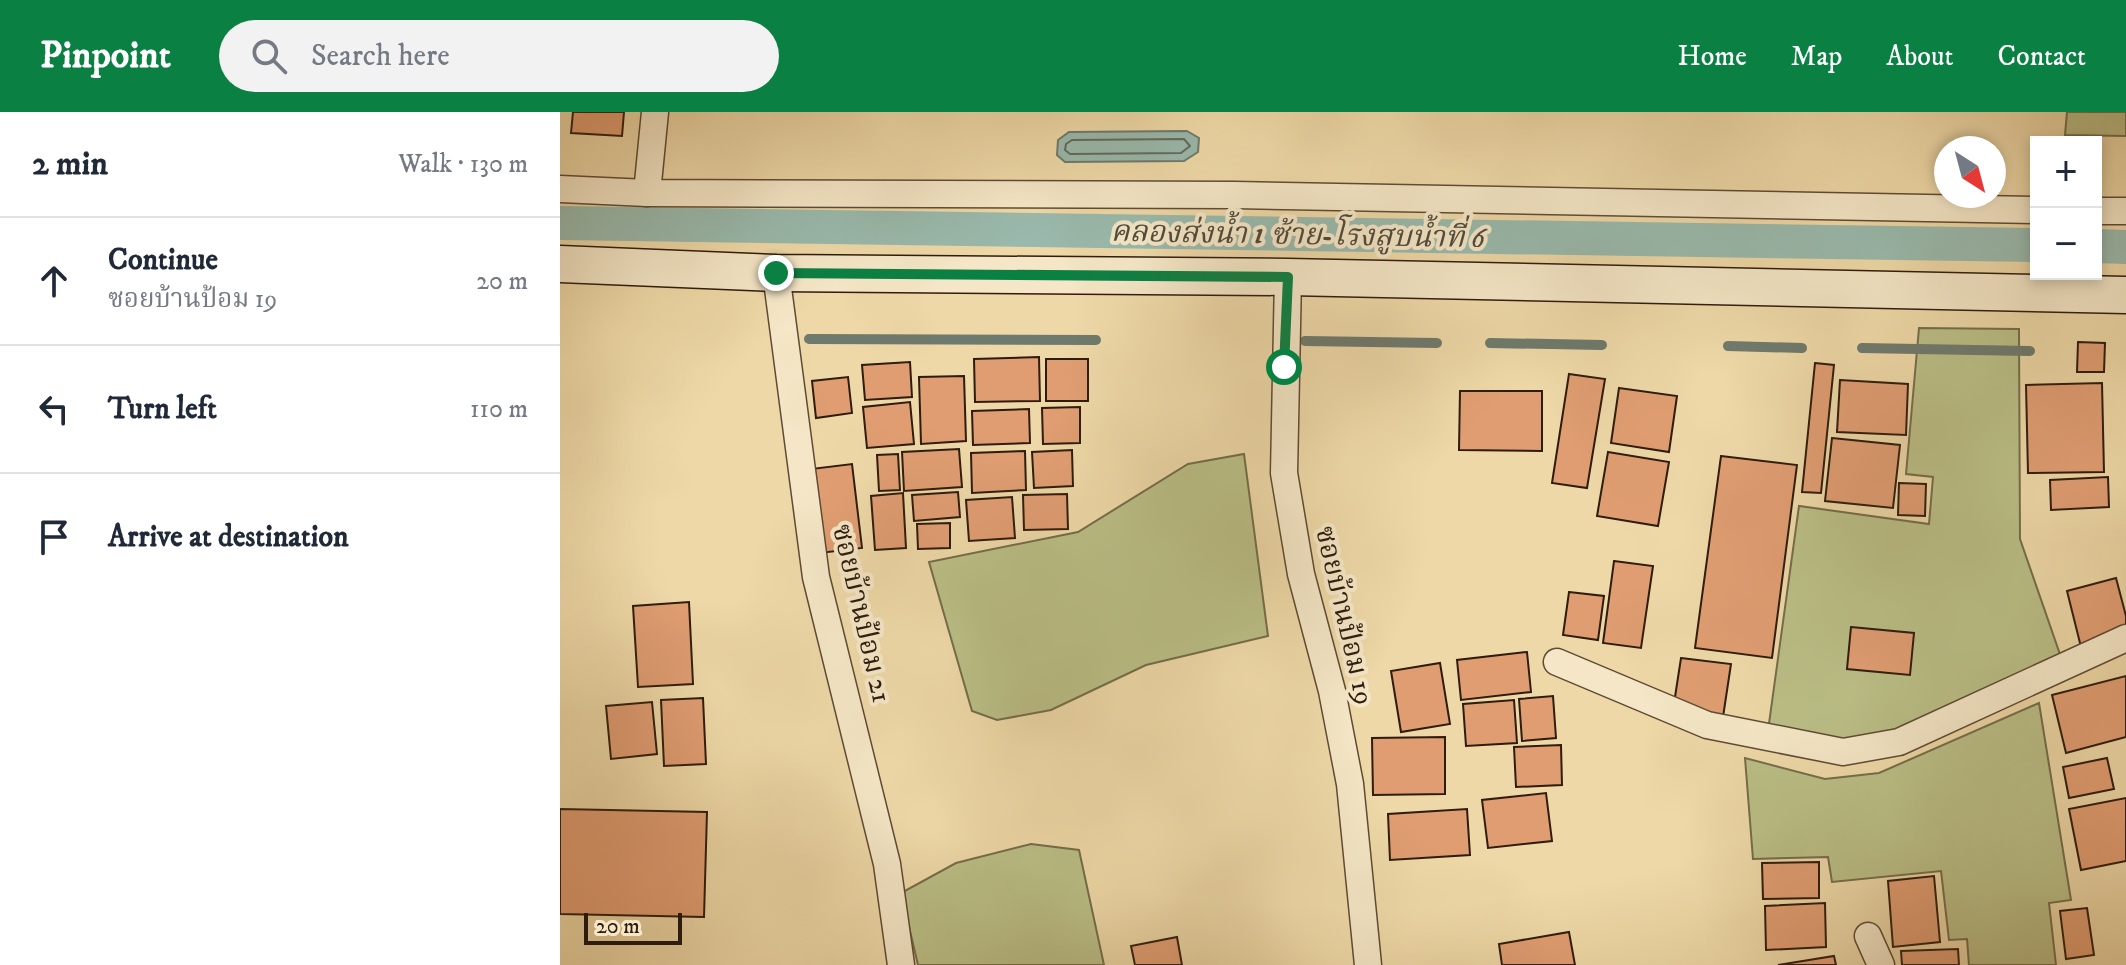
<!DOCTYPE html>
<meta charset="utf-8">
<style>
body{margin:0;font-family:"IM FELL DW Pica","Noto Serif Thai",serif;background:#f2f2f3;color:#1f2937}
.controls{position:absolute;right:24px;top:24px;display:grid;overflow:hidden;border-radius:0px;box-shadow:0 4px 12px #0003}
.controls button{width:72px;height:72px;display:grid;place-items:center;padding:0;border:0;border-bottom:2px solid #e0e1e3;background:#fff;color:#1f2937;font:40px sans-serif}
.compass{position:absolute;left:1374px;top:24px;width:72px;height:72px;border-radius:50%;background:#fff;box-shadow:0 4px 12px #0003;rotate:144deg}
.scale{position:absolute;left:24px;bottom:20px;width:98px;box-sizing:border-box;padding-left:8px;border:4px solid #2e1c0e;border-top:0;font-size:22px;line-height:28px;white-space:nowrap;color:#2e1c0e;-webkit-text-stroke:6px #f4e6c6;paint-order:stroke}
.stop{position:absolute;width:24px;height:24px;margin:-18px;border:6px solid #0b8043;border-radius:50%;background:#fff}
.stop.end{background:#0b8043;border-color:#fff;box-shadow:0 2px 8px #0008}
.list{margin:0;padding:0;list-style:none}
h2{display:flex;justify-content:space-between;align-items:center;height:104px;margin:0;padding:0 32px;font-size:34px}
h2 small{font-size:26px;font-weight:400;color:#747a83}
.list li{display:grid;grid-template-columns:52px 1fr auto;gap:24px;align-items:center;box-sizing:border-box;height:128px;padding:0 32px;border-top:2px solid #e0e1e3}
.list b{display:block;font-size:30px;white-space:nowrap}
.list p{margin:0;font-size:26px;white-space:nowrap;color:#747a83}
.list em{font-size:26px;font-style:normal;color:#747a83}
.icon{flex:none;width:44px;height:44px;fill:none;stroke:currentColor;stroke-width:2;stroke-linecap:round;stroke-linejoin:round}
.map{position:relative;flex:none;width:1566px;height:853px;overflow:hidden}
header{display:flex;align-items:center;gap:48px;box-sizing:border-box;height:112px;padding:0 40px;background:#0b8043;color:#fff}
header strong{font-size:38px}
nav{display:flex;gap:44px;margin-inline-start:auto;font-size:28px}
.search{width:560px;height:72px;background:#f2f2f3;display:flex;align-items:center;gap:20px;box-sizing:border-box;padding:0 28px;border-radius:44px;color:#747a83;font-size:30px}
main{display:flex}
aside{flex:1;background:#fff}
.map>svg:first-child{display:block}
.green{fill:#babe86;stroke:#746d4a;stroke-width:2}
.water{fill:#99b9ac;stroke:#6e7a6d;stroke-width:2}
.lines{fill:none;stroke-linecap:round;stroke-linejoin:round}
.shore{stroke:#646a5d;stroke-width:2}
.stream{stroke:#6e7a6d;stroke-width:10}
.canal{stroke:#99b9ac;stroke-width:34}
.building{fill:#e09d72;stroke:#2e1c0e;stroke-width:2}
.minor-casing{stroke:#5e4b34;stroke-width:29}
.secondary-casing{stroke:#2e1c0e;stroke-width:39}
.minor{stroke:#f4e6c6;stroke-width:26}
.secondary{stroke:#f4e6c6;stroke-width:36}
.route{stroke:#0b8043;stroke-width:10}
.labels{text-anchor:middle;stroke-width:8;stroke-linejoin:round;paint-order:stroke}
.street-label{font-size:28px;fill:#2e1c0e;stroke:#f4e6c6}
.water-label{font-size:30px;font-style:italic;fill:#4e4b3d;stroke:#f4e6c6}
</style>
<header>
<strong>Pinpoint</strong>
<div class="search"><svg class="icon" aria-label="search" viewBox="0 0 24 24"><circle cx="10" cy="10" r="6"/><path d="M15 15l6 6"/></svg>Search here</div>
<nav><a>Home</a><a>Map</a><a>About</a><a>Contact</a></nav>
</header>
<main>
<aside>
<h2>2 min<small>Walk · 130 m</small></h2>
<ul class="list">
<li><svg class="icon" aria-label="ahead" viewBox="0 0 24 24"><path d="M12 20V5M6 11l6-6 6 6"/></svg><div><b>Continue</b><p>ซอยบ้านป้อม 19</p></div><em>20 m</em></li>
<li><svg class="icon" aria-label="left" viewBox="0 0 24 24"><path d="M17 20v-9H6M10 6l-5 5 5 5"/></svg><div><b>Turn left</b></div><em>110 m</em></li>
<li><svg class="icon" aria-label="arrive" viewBox="0 0 24 24"><path d="M6 21V4h12l-3 4 3 4H6"/></svg><div><b>Arrive at destination</b></div></li>
</ul>
</aside>
<div class="map">
<svg width="1566" height="853" viewBox="0 0 1566 853">
<rect width="100%" height="100%" fill="#eed8a7"/>
<filter id="stains"><feTurbulence type="fractalNoise" baseFrequency=".0025" numOctaves="4"/><feColorMatrix values="0 0 0 0 .2 0 0 0 0 .09 0 0 0 0 .02 0 0 0 .5 -.17"/></filter>
<radialGradient id="worn" r=".72"><stop offset=".6" stop-color="#630" stop-opacity="0"/><stop offset="1" stop-color="#630" stop-opacity=".3"/></radialGradient>
<!-- green -->
<g class="green">
<path d="M1507,0H1566V24L1505,23Z"/>
<path d="M1359,216L1459,217L1460,427L1503,551L1308,636L1207,626L1239,394L1369,412L1373,365L1346,362Z"/>
<path d="M684,342L708,524L586,553L491,598L437,608L412,599L369,450L518,420L628,352Z"/>
<path d="M1479,591L1511,788L1489,791L1496,853H1409L1407,827L1389,828L1381,759L1272,770L1268,745L1193,747L1185,646L1265,667L1319,661Z"/>
<path d="M471,732L519,738L544,853H358L341,781L396,751Z"/>
</g>
<!-- water -->
<path class="water" d="M627,19L639,26L638,40L624,49L505,50L497,43L498,28L509,20Z"/>
<g class="lines">
<!-- shore -->
<path class="shore" d="M624,27L630,34L621,41L510,42L505,38L506,32L512,28Z"/>
<!-- stream -->
<g class="stream">
<path d="M249,227L536,228"/>
<path d="M745,229L877,231"/>
<path d="M930,231L1042,233"/>
<path d="M1168,234L1242,236"/>
<path d="M1302,236L1470,239"/>
</g>
<!-- canal -->
<g class="canal">
<path d="M0,111L1476,133"/>
<path d="M1536,134L1566,135"/>
</g>
</g>
<!-- building -->
<g class="building">
<path d="M13,0H64L62,24L11,21Z"/>
<path d="M1518,230L1545,231L1544,260H1517Z"/>
<path d="M479,245L480,289L415,290L414,247Z"/>
<rect x="486" y="247" width="42" height="42"/>
<path d="M350,250L352,285L305,288L302,253Z"/>
<path d="M1255,251L1274,253L1261,381L1242,380Z"/>
<path d="M1009,262L1045,267L1027,376L992,371Z"/>
<path d="M404,264L406,329L361,332L359,265Z"/>
<path d="M288,265L292,301L256,306L252,269Z"/>
<path d="M1280,268L1348,272L1346,323L1277,320Z"/>
<path d="M1542,271L1544,360L1468,361L1466,273Z"/>
<path d="M1059,276L1117,284L1109,340L1051,331Z"/>
<path d="M900,279H982V339L899,338Z"/>
<path d="M350,290L354,332L307,336L303,295Z"/>
<path d="M520,295V331L483,332L482,296Z"/>
<path d="M469,297L470,331L413,333L412,299Z"/>
<path d="M1272,326L1340,333L1333,396L1265,389Z"/>
<path d="M399,337L402,375L344,379L342,340Z"/>
<path d="M512,338L513,374L474,376L472,340Z"/>
<path d="M465,339L466,378L412,381L411,341Z"/>
<path d="M1048,340L1109,350L1098,414L1037,404Z"/>
<path d="M338,342L340,378L319,379L317,343Z"/>
<path d="M1161,344L1237,353L1212,546L1135,536Z"/>
<path d="M292,352L302,436L260,441L251,357Z"/>
<path d="M1548,365L1549,395L1491,398L1490,368Z"/>
<path d="M1339,371L1366,372L1365,404L1338,403Z"/>
<path d="M398,380L400,405L354,409L352,383Z"/>
<path d="M343,381L346,436L315,438L311,384Z"/>
<path d="M507,382L508,417L464,418L463,383Z"/>
<path d="M452,385L455,426L409,429L406,388Z"/>
<path d="M390,411V436L358,437L357,412Z"/>
<path d="M1054,449L1093,454L1081,536L1043,531Z"/>
<path d="M1556,466L1566,504V524L1521,535L1507,479Z"/>
<path d="M1009,480L1044,484L1038,528L1003,523Z"/>
<path d="M129,490L133,572L78,575L73,494Z"/>
<path d="M1291,515L1354,521L1350,563L1287,557Z"/>
<path d="M967,540L971,580L901,588L897,548Z"/>
<path d="M1121,546L1171,552L1163,605L1113,598Z"/>
<path d="M880,551L890,612L841,620L831,559Z"/>
<path d="M1566,564V625L1506,641L1492,583Z"/>
<path d="M993,584L996,626L962,629L959,587Z"/>
<path d="M143,586L146,652L104,654L101,588Z"/>
<path d="M954,588L957,631L906,634L903,592Z"/>
<path d="M92,590L97,642L51,647L46,594Z"/>
<path d="M885,625V682L813,683L812,626Z"/>
<path d="M1001,633L1002,673L956,675L954,635Z"/>
<path d="M1547,646L1554,677L1509,686L1503,655Z"/>
<path d="M986,681L992,729L928,736L922,688Z"/>
<path d="M1566,686V749L1521,758L1509,697Z"/>
<path d="M0,697L147,700L144,805L0,802Z"/>
<path d="M907,697L910,743L830,748L828,702Z"/>
<path d="M1259,750V786L1203,787L1202,751Z"/>
<path d="M1374,764L1380,830L1333,835L1328,769Z"/>
<path d="M1265,791L1266,835L1206,838L1205,794Z"/>
<path d="M1527,796L1534,843L1506,847L1500,799Z"/>
<path d="M1009,820L1015,853H942L939,832Z"/>
<path d="M617,825L622,853H575L571,834Z"/>
<path d="M1398,837L1399,853H1342L1341,839Z"/>
<path d="M1274,844L1276,853H1218Z"/>
</g>
<g class="lines">
<!-- minor casing -->
<g class="minor-casing">
<g id="minor">
<path d="M0,77L87,81L675,83L1476,98"/>
<path d="M87,81L95,0"/>
<path d="M1536,99H1566"/>
<path d="M216,161L256,465L327,752L341,853"/>
<path d="M728,165L724,361L741,462L772,579L790,672L808,853"/>
<path d="M997,550L1147,613L1283,640L1339,630L1566,526"/>
<path d="M1308,824L1321,853"/>
</g>
</g>
<!-- secondary casing -->
<g class="secondary-casing">
<path id="secondary" d="M0,152L216,161L728,165L1566,183"/>
</g>
<!-- minor -->
<use href="#minor" class="minor"/>
<!-- secondary -->
<use href="#secondary" class="secondary"/>
</g>
<g class="lines">
<!-- route -->
<path class="route" d="M216,161L728,165L724,255"/>
</g>
<g class="labels">
<!-- street labels -->
<g class="street-label">
<text transform="translate(303 501) rotate(77)" y="10">ซอยบ้านป้อม 21</text>
<text transform="translate(786 503) rotate(77)" y="10">ซอยบ้านป้อม 19</text>
</g>
<!-- water labels -->
<g class="water-label">
<text transform="translate(738 122) rotate(1)" y="10">คลองส่งน้ำ 1 ซ้าย-โรงสูบน้ำที่ 6</text>
</g>
</g>
<rect width="100%" height="100%" filter="url(#stains)"/>
<rect width="100%" height="100%" fill="url(#worn)"/>
</svg>
<div class="controls">
<button>+</button>
<button>−</button>
</div>
<svg class="compass" viewBox="-18 -18 36 36"><path d="M0-13l5 13h-10z" fill="#e53935"/><path d="M0 13l5-13h-10z" fill="#747a83"/></svg>
<div class="scale">20 m</div>
<div class="stop" style="left:724px;top:255px"></div>
<div class="stop end" style="left:216px;top:161px"></div>
</div>
</main>
